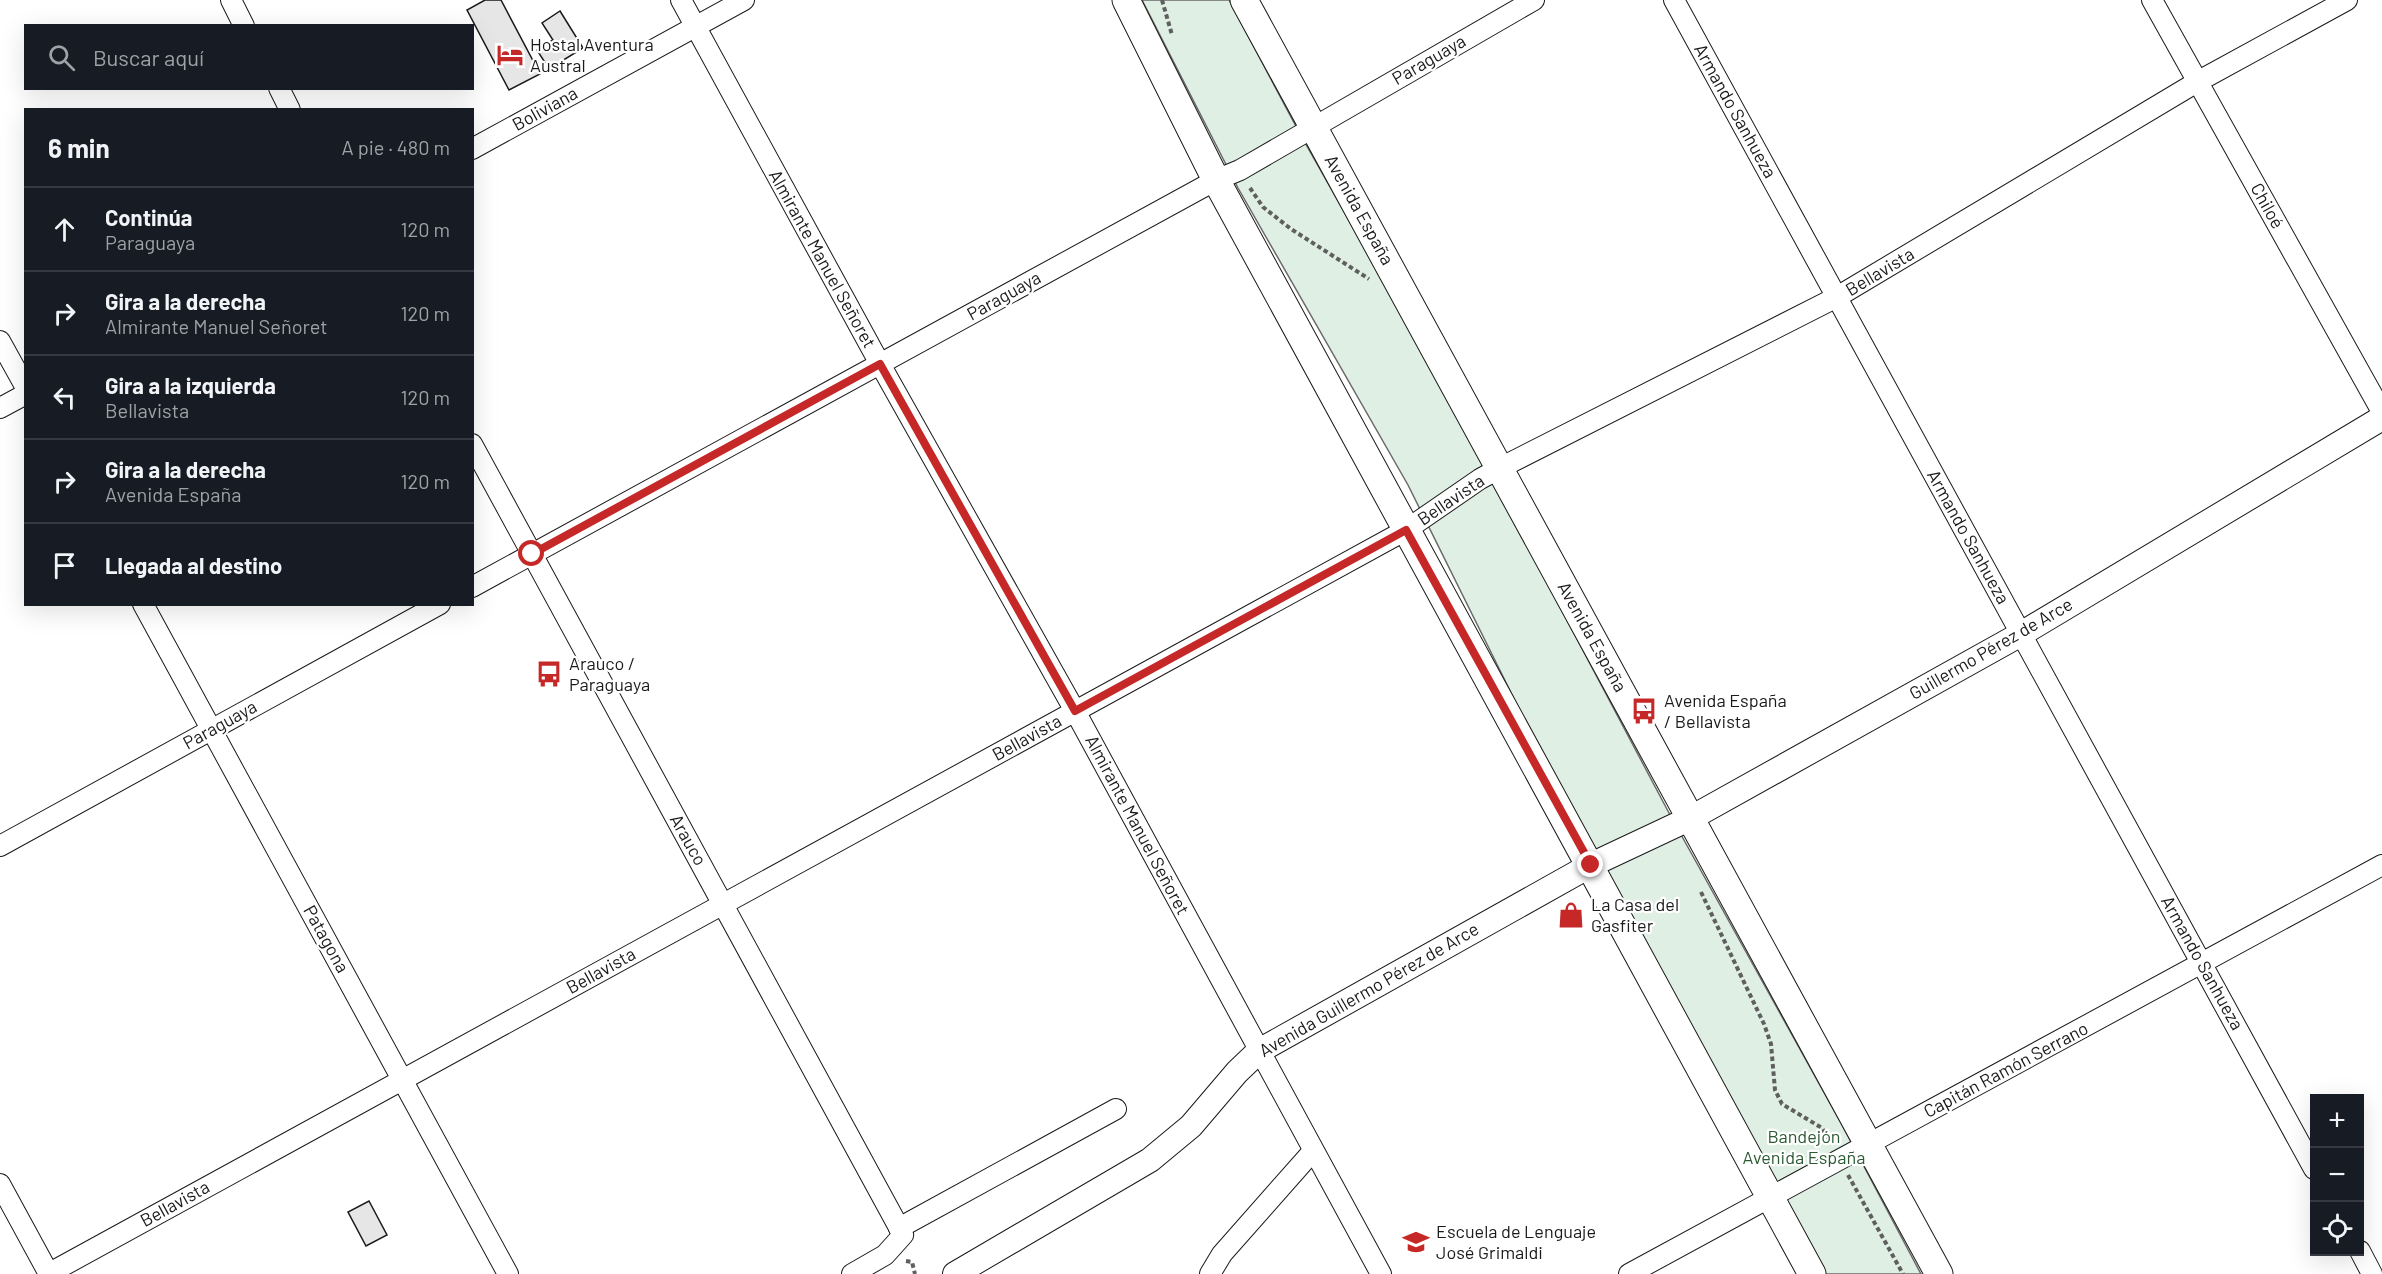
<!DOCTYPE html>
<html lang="es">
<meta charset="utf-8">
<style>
body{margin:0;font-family:Barlow,sans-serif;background:#242831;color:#f1f3f6}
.controls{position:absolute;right:18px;bottom:18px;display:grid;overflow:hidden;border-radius:0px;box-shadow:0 6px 24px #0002}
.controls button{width:54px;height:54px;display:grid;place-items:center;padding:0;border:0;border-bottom:2px solid #363941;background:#171b24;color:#f1f3f6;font:30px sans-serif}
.stop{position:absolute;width:18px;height:18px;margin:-14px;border:4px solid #c62828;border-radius:50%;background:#fff}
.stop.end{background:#c62828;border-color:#fff;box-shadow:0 2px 6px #0008}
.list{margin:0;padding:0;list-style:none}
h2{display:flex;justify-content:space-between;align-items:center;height:78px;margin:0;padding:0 24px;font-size:26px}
h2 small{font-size:20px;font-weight:400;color:#9ea1a6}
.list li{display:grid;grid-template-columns:39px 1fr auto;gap:18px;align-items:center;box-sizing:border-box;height:84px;padding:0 24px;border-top:2px solid #363941}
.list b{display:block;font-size:22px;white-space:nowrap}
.list p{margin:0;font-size:20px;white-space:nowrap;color:#9ea1a6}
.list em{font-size:20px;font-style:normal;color:#9ea1a6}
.icon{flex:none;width:33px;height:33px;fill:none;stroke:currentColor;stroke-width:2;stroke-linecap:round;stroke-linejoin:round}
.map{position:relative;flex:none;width:2382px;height:1274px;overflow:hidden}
.search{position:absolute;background:#171b24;box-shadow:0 6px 24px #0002;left:24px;top:24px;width:450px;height:66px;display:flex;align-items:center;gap:15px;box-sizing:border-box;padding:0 21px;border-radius:0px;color:#9ea1a6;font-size:22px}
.panel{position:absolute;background:#171b24;box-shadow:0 6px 24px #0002;left:24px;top:108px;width:450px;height:498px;border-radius:0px}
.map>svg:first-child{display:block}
.green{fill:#e0efe3;stroke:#6a6a6a;stroke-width:1.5}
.building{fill:#e6e6e6;stroke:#1a1a1a;stroke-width:1.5}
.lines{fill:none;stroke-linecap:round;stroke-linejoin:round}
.minor-casing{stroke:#1a1a1a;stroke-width:22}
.tertiary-casing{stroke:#1a1a1a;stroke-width:26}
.secondary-casing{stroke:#1a1a1a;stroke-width:29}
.path{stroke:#5f5f5f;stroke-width:4;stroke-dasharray:4.5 3;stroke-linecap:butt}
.minor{stroke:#fff;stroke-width:20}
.tertiary{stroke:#fff;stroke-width:24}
.secondary{stroke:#fff;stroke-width:27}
.route{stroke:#c62828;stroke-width:8}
.labels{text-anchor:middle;stroke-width:4.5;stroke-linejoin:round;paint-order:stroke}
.poi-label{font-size:18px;fill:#1a1a1a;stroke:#fff;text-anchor:start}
.street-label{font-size:18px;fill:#1a1a1a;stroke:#fff}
.park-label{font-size:18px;fill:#2b5a34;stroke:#fff}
</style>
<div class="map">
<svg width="2382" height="1274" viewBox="0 0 2382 1274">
<rect width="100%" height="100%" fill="#fff"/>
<!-- green -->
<path class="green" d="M1142,0H1229L1300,134L1442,384L1669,813L1842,1125L1921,1274H1822L1595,862L1408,485L1238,188Z"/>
<!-- building -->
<g class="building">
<path d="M485,0H501L540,74L509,90L467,10Z"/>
<path d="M560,11L583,48L549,69L537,50L553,40L542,23Z"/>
<path d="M369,1201L387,1235L366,1246L348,1212Z"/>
</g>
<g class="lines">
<!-- minor casing -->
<g class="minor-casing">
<g id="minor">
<path d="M231,0L244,26"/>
<path d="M681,0L880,364L1075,711L1381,1274"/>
<path d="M1674,0L2314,1169"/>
<path d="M2152,0L2382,412"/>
<path d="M279,88L290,110"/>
<path d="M472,149L744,0"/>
<path d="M0,341L26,388"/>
<path d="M0,408L26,394"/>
<path d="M472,444L903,1235L885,1255L852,1274"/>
<path d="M472,587L1216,180L1240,170L1534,0"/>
<path d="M143,604L508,1274"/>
<path d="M0,846L440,604"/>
<path d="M0,1184L49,1274"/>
<path d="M899,1228L1116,1109"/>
<path d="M2360,1251L2372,1274"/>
<path d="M48,1274L1406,530L1480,479L1500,468L1837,297L2197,82L2347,0"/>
<path d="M1210,1274L1222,1254L1313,1151"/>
<path d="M1629,1274L2382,865"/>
</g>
</g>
<!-- tertiary casing -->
<g class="tertiary-casing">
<path id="tertiary" d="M955,1274L1150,1160L1191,1126L1237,1072L1259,1051L1591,865L1691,818L2021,634L2382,418"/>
</g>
<!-- secondary casing -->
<g class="secondary-casing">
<g id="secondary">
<path d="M1126,0L1216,180L1812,1274"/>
<path d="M1244,0L1939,1274"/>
</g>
</g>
<!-- path -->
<g class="path">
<path d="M1162,0L1172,35"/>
<path d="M1250,188L1263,207L1291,229L1369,279"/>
<path d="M1701,892L1764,1024L1771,1044L1775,1090L1782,1104L1822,1128L1830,1142"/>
<path d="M1848,1175L1903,1274"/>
<path d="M906,1261L912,1262L915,1274"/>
</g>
<!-- minor -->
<use href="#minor" class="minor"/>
<!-- tertiary -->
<use href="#tertiary" class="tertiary"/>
<!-- secondary -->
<use href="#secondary" class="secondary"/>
</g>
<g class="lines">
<!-- route -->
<path class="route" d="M532,554L880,364L1075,711L1406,530L1591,865"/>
</g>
<!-- icons -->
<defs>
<g id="hotel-bare" transform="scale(2.07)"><path d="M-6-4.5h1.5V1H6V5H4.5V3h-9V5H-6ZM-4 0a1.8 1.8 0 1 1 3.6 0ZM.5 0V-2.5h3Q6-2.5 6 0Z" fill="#c62828" stroke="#fff" stroke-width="2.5" paint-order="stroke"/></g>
<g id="bus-bare" transform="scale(2.07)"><path d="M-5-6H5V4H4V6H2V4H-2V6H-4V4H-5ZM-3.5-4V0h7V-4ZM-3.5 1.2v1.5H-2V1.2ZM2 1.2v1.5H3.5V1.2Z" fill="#c62828" stroke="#fff" stroke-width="2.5" paint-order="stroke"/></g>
<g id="shop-bare" transform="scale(2.07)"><path d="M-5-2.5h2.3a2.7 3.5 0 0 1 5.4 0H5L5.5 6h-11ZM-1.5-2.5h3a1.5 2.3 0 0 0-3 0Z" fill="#c62828" stroke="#fff" stroke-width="2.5" paint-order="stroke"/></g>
<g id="school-bare" transform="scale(2.07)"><path d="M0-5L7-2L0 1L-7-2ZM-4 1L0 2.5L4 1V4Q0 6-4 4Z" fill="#c62828" stroke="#fff" stroke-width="2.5" paint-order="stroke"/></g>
</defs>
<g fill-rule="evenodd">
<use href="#hotel-bare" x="510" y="55"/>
<use href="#bus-bare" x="549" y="674"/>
<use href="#bus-bare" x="1644" y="711"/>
<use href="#shop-bare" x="1571" y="915"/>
<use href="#school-bare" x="1416" y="1242"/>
</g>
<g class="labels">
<!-- poi labels -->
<g class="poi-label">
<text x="530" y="51">Hostal Aventura<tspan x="530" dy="21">Austral</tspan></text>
<text x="569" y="670">Arauco /<tspan x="569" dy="21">Paraguaya</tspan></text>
<text x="1664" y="707">Avenida España<tspan x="1664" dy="21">/ Bellavista</tspan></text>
<text x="1591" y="911">La Casa del<tspan x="1591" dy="21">Gasfiter</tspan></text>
<text x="1436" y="1238">Escuela de Lenguaje<tspan x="1436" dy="21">José Grimaldi</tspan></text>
</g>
<!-- street labels -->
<g class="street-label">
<text transform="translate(1429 60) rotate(-30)" y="6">Paraguaya</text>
<text transform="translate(545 109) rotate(-29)" y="6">Boliviana</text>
<text transform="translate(1735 111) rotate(61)" y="6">Armando Sanhueza</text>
<text transform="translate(2267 206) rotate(61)" y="6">Chiloé</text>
<text transform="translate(1359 210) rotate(61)" y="6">Avenida España</text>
<text transform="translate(822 259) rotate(61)" y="6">Almirante Manuel Señoret</text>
<text transform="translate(1880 272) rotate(-31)" y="6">Bellavista</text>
<text transform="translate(1004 296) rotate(-29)" y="6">Paraguaya</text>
<text transform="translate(1451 500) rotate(-34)" y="6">Bellavista</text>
<text transform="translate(1968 537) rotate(61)" y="6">Armando Sanhueza</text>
<text transform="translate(1592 637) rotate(61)" y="6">Avenida España</text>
<text transform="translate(1991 649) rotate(-30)" y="6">Guillermo Pérez de Arce</text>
<text transform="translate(220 725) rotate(-29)" y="6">Paraguaya</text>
<text transform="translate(1027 738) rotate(-29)" y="6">Bellavista</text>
<text transform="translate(1137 825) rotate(62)" y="6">Almirante Manuel Señoret</text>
<text transform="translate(688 840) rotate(61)" y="6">Arauco</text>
<text transform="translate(326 939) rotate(61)" y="6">Patagona</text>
<text transform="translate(2202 963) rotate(61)" y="6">Armando Sanhueza</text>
<text transform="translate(601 971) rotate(-29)" y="6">Bellavista</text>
<text transform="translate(1369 990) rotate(-30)" y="6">Avenida Guillermo Pérez de Arce</text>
<text transform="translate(2006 1070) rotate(-28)" y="6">Capitán Ramón Serrano</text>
<text transform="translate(175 1204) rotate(-29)" y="6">Bellavista</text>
</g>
<!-- park labels -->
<g class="park-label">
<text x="1804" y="1143">Bandejón<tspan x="1804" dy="21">Avenida España</tspan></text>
</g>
</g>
</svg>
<div class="controls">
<button>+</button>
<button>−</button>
<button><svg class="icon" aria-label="locate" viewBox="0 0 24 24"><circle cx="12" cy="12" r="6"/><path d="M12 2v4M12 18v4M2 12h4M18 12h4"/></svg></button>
</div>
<div class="stop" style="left:532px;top:554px"></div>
<div class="stop end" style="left:1591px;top:865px"></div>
<div class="search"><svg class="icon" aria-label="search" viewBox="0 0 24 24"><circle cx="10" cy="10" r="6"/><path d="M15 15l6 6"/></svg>Buscar aquí</div>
<section class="panel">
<h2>6 min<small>A pie · 480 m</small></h2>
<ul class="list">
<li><svg class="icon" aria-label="ahead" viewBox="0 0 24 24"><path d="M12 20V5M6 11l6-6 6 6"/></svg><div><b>Continúa</b><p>Paraguaya</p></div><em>120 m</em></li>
<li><svg class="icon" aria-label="right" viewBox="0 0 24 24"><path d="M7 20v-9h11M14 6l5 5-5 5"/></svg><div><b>Gira a la derecha</b><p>Almirante Manuel Señoret</p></div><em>120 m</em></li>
<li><svg class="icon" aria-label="left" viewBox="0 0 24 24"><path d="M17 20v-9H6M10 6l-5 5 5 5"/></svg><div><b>Gira a la izquierda</b><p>Bellavista</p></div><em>120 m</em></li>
<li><svg class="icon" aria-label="right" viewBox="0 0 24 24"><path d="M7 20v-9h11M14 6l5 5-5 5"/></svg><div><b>Gira a la derecha</b><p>Avenida España</p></div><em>120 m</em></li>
<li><svg class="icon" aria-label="arrive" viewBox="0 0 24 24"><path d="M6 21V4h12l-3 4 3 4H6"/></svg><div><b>Llegada al destino</b></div></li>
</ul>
</section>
</div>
